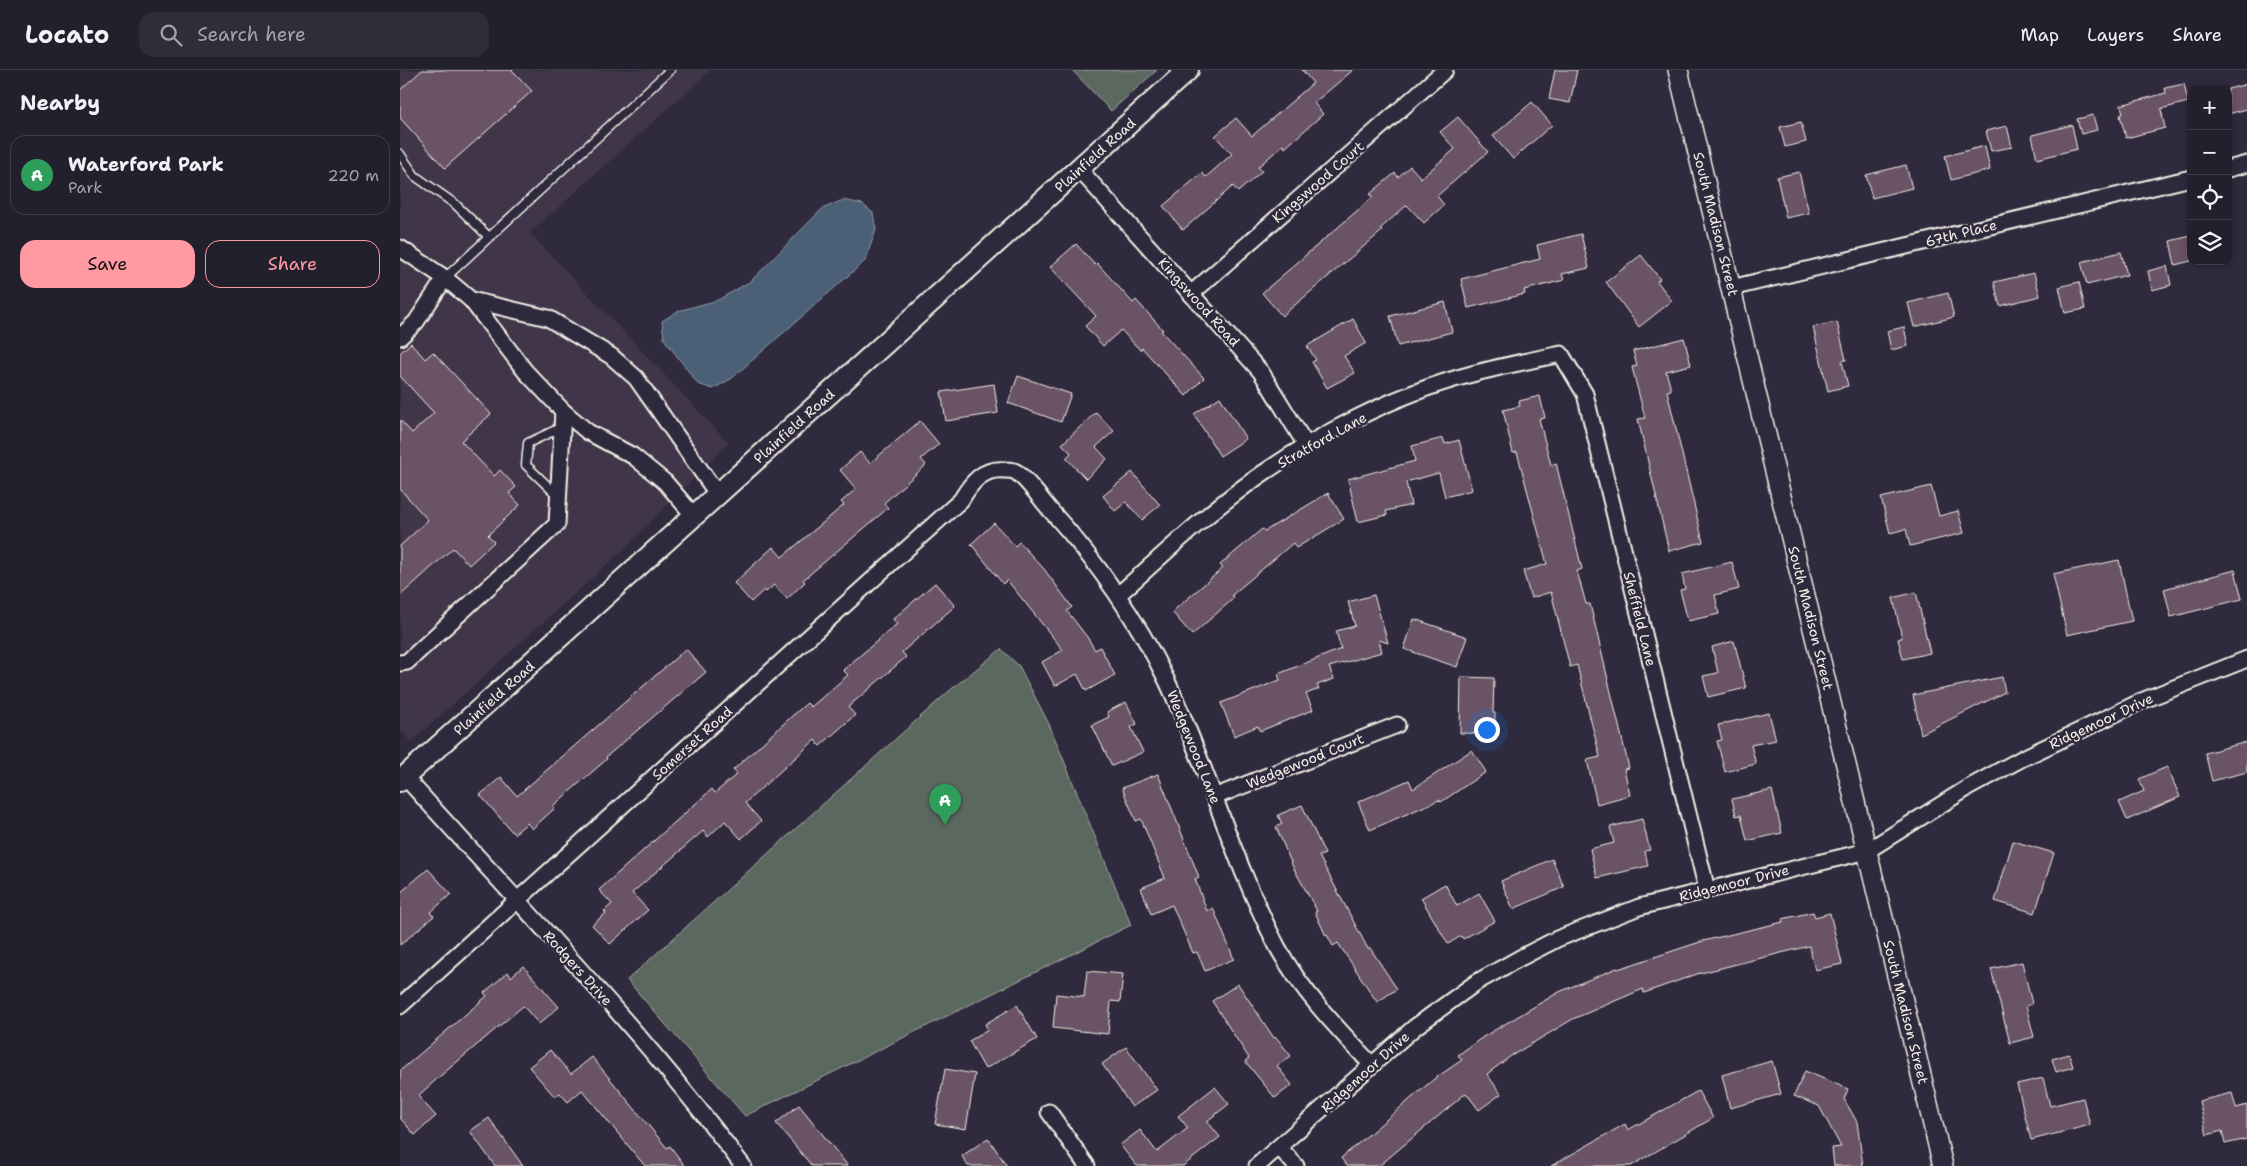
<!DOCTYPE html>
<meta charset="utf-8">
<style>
body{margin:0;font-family:"Shantell Sans",sans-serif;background:#2f2d3a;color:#f1f3f6}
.controls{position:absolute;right:15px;top:15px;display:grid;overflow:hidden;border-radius:10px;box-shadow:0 2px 8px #0003}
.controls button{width:45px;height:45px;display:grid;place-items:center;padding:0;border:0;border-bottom:1px solid #403e4a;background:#23202e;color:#f1f3f6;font:25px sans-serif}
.you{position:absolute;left:1086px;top:659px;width:18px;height:18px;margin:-12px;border:4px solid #fff;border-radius:50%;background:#1a73e8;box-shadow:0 0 0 8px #1a73e833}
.badge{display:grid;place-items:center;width:32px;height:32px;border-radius:50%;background:#ff9aa2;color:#fff;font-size:16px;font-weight:700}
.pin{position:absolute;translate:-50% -41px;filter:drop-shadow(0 1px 2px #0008)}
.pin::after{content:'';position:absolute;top:26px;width:18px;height:15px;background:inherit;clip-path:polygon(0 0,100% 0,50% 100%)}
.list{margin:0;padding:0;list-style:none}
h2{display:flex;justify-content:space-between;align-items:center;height:65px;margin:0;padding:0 20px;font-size:21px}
h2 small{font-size:16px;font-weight:400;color:#a3a3aa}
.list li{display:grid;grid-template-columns:32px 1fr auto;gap:15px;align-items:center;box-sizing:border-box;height:80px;margin:0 10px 10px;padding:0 10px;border:1px solid #403e4a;border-radius:15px}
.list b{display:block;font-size:19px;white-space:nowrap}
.list p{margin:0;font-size:16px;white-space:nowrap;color:#a3a3aa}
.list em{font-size:16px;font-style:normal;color:#a3a3aa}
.actions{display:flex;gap:10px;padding:15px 20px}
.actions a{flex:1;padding:11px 0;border:1px solid #ff9aa2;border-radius:15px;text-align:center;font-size:18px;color:#ff9aa2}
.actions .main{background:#ff9aa2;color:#111}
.icon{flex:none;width:28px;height:28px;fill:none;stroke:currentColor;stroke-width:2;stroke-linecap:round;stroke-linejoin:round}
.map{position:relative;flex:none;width:1847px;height:1096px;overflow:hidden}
header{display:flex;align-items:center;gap:30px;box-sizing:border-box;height:70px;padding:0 25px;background:#23202e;border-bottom:1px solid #403e4a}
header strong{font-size:24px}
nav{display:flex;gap:28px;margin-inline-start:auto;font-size:18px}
.search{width:350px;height:45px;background:#2f2d3a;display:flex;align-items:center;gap:12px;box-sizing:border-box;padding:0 18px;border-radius:15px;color:#a3a3aa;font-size:19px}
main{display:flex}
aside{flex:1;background:#23202e}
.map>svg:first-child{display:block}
.built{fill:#413649}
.green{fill:#5a685e;stroke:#a7aca3}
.water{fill:#4c6077;stroke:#8f9aa4}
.building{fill:#6a5366;stroke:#f4f1e8}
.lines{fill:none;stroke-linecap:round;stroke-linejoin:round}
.service-casing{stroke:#f4f1e8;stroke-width:11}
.minor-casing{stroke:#f4f1e8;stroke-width:19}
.tertiary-casing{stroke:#f4f1e8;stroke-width:22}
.secondary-casing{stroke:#f4f1e8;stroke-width:24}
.service{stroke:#2f2a3d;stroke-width:8}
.minor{stroke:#2f2a3d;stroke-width:15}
.tertiary{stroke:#2f2a3d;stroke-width:19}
.secondary{stroke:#2f2a3d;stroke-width:20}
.labels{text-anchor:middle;stroke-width:5;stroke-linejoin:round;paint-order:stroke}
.street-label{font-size:14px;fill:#f4f1e8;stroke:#2f2a3d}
</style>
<header>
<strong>Locato</strong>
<div class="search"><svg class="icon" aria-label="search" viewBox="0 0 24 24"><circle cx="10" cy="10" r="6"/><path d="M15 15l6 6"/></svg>Search here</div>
<nav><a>Map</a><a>Layers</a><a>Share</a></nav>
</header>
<main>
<aside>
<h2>Nearby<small></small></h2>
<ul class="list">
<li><span class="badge" style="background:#2e9e5b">A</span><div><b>Waterford Park</b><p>Park</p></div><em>220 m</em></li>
</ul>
<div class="actions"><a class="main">Save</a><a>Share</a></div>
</aside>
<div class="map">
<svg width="1847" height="1096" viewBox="0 0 1847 1096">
<rect width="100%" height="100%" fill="#2f2a3d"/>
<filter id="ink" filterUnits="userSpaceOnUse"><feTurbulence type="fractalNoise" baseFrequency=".02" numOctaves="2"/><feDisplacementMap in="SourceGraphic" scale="10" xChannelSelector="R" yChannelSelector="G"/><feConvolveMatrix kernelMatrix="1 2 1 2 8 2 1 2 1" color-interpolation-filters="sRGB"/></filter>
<g filter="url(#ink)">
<!-- built -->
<path class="built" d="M0,0H311L130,163L329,373L223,480L11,672L0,660Z"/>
<!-- green -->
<g class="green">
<path d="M672,0H757L711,41Z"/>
<path d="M601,579L619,596L649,654L731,855L345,1046L227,910L548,622Z"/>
</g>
<!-- water -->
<path class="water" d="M443,130L462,134L473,143L476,160L465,191L331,309L313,319L298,314L264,269L262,251L278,241L318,230L351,211L422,139Z"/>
<!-- building -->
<g class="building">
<path d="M22,0H112L132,21L45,98L0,48V20Z"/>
<path d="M902,0H953L914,33L923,44L885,78L883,75L858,97L862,101L838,122L833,116L783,160L763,136L802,103L806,107L832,84L815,66L836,48L852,66L913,13Z"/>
<path d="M1155,0H1177L1170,33L1149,29Z"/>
<path d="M1784,14L1788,32L1761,39L1765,58L1726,68L1720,45L1723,44L1721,35L1766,23L1765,18Z"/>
<path d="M1847,14V39L1828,44V19Z"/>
<path d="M1132,32L1152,55L1113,89L1093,66Z"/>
<path d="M1693,45L1697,60L1681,64L1677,49Z"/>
<path d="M1058,47L1088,82L1037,126L1044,135L1024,153L1007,135L980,159L982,161L882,246L862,223L973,127L970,124L995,103L998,107L1010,96L1021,108L1055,79L1040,62Z"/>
<path d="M1401,52L1406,72L1385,77L1380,57Z"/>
<path d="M1672,55L1677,79L1637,89L1632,65Z"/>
<path d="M1607,56L1612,77L1591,81L1586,61Z"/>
<path d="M1585,76L1590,100L1551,110L1545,86Z"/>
<path d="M1506,95L1512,118L1472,128L1466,105Z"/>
<path d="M1399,102L1409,143L1386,148L1377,107Z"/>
<path d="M1181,164L1189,198L1162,204L1164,210L1124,220L1125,224L1068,238L1061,209L1140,189L1137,175Z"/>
<path d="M1791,166V191L1775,195L1770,171Z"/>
<path d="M676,174L695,195L697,193L733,233L736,230L763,260L761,261L804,308L786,326L742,278L740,280L721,260L703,276L685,256L696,246L650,197Z"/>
<path d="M1721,182L1727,205L1687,215L1681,192Z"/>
<path d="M1241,185L1260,209L1257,211L1272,231L1239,257L1206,212Z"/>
<path d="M1767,196L1771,215L1752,220L1748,201Z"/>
<path d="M1634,203L1640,226L1600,236L1594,212Z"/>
<path d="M1679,212L1685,239L1665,243L1659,217Z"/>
<path d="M1548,223L1554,247L1514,257L1508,233Z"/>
<path d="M1045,232L1052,262L998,276L990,246Z"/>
<path d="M953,249L966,273L944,286L955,303L927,318L912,292L916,290L907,276Z"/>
<path d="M1437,252L1446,290L1442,291L1448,316L1428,321L1413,257Z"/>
<path d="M1504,257L1508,276L1491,280L1487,261Z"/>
<path d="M1284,268L1291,295L1266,301L1271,320L1267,321L1303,472L1269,481L1238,349L1245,348L1232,297L1237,296L1233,281Z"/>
<path d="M11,273L25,289L33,282L91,344L61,371L94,406L100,400L116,417L109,423L120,435L88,465L94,472L69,495L53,478L0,526V476L28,450L0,419V350L12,363L34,343L0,306V283Z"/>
<path d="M618,306L671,324L661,352L608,333Z"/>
<path d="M594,314L598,343L546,351L541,322Z"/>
<path d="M1140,326L1145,348L1139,349L1151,395L1156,393L1182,499L1177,501L1186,534H1190L1229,698L1224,699L1230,725L1197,734L1187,690L1200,687L1177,595L1170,597L1151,522L1131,528L1123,501L1147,494L1117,382L1113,383L1103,340L1120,336L1119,331Z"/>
<path d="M820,327L846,369L820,386L794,344Z"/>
<path d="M696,342L714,361L696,377L707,389L686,409L666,388L671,383L662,374Z"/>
<path d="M520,351L539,374L521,389L526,395L484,433L488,438L403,510L405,512L387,529L374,515L366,522L364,520L351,532L334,513L373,477L382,487L444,435L441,432L456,419L440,400L460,382L470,393Z"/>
<path d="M1043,368L1045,374L1059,370L1072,420L1045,427L1039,403L1006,412L1011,435L986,441L987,445L958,452L948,409L1015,391L1012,376Z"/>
<path d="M732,402L760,435L742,450L726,432L715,441L703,426Z"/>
<path d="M1531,416L1539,446L1558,441L1564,463L1510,476L1506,459L1490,463L1481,428Z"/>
<path d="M928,423L944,449L896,478L893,473L832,525L834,528L792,565L772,542L823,498L820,495L862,459L865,461Z"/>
<path d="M594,453L615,476L619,472L644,499L672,537L667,541L687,567L695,580L700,577L715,605L686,621L677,604L655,616L642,592L663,580L607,510L603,514L571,474Z"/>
<path d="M1719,490L1732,551L1667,565L1653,504Z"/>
<path d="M1332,492L1339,519L1315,525L1319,544L1288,551L1280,520L1285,519L1282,504Z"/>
<path d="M1835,500L1842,529L1771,547L1764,519Z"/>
<path d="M535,513L555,536L502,582L506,587L448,637L455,645L420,676L415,670L345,733L361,751L341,769L325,751L308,767L303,761L232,823L248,840L210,874L192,855L206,843L204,841L212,834L199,820L312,719L315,723L337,704L333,700L391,647L407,633L411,637L448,605L443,600L497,554L493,549Z"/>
<path d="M1516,522L1530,583L1503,589L1498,569L1502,568L1493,528Z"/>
<path d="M974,525L988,573L979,570L982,582L929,597L934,609L917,615L919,619L906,624L913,640L860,661L858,656L834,666L821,633L880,610L878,604L941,579L936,561L955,556L948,532Z"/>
<path d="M1014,549L1067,567L1057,597L1004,579Z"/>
<path d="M1334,571L1346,618L1308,627L1303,606L1318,603L1312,577Z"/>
<path d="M286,579L306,602L206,687L207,689L153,736L155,738L132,759L127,753L114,764L80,725L101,707L117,726Z"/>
<path d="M1061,607L1094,608L1093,643H1095V664L1060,663Z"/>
<path d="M1602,607L1605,622L1521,664L1513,625Z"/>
<path d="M726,632L737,654L731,657L743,682L712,696L692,655L709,647L707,642Z"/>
<path d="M1369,643L1376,670L1351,675L1356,694L1325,702L1317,671L1322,670L1318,655Z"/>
<path d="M1847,672V702L1812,711L1805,683Z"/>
<path d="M1072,680L1086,702L1041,732L1039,730L970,760L958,732L1009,710L1013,719Z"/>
<path d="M1767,697L1780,727L1727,750L1719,732L1744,721L1739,709Z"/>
<path d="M758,704L799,807L795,809L807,841L813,838L834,889L805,901L797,882L793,883L772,835L751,844L741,818L765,808L741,749L736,751L722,718Z"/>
<path d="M1372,720L1382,763L1347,771L1341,745L1336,746L1332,729Z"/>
<path d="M902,735L925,784L919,786L968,879L970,878L997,919L977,932L938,873L933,876L927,865L926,866L915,842L917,841L893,797L876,757L882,754L878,745Z"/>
<path d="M1242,749L1250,780L1245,781L1248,796L1197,808L1190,779L1214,773L1210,757Z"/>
<path d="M1613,771L1654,783L1635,843L1595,831Z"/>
<path d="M1152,789L1164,817L1113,839L1101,811Z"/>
<path d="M28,799L51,824L30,843L34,846L0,875V823Z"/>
<path d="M1045,814L1057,836L1079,823L1095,851L1063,869L1061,866L1048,874L1021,828Z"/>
<path d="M1413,842L1415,847L1430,843L1442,894L1415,900L1409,876L1297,904L1244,923L1243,919L1173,949L1111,986L1087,1004L1101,1024L1079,1040L1066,1023L979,1096H947L941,1088L1034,1009L1062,990L1058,985L1083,967L1159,922L1217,898L1218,899L1303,871L1383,852L1382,849Z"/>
<path d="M1622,892L1632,934L1626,936L1634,967L1610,973L1591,899Z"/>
<path d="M123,896L159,937L139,954L123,936L38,1008L18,1026L36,1046L15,1065L0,1048V1001L87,926L84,923L108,902L111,907Z"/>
<path d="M687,901L723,904L720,932L711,931L708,964L653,958L656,924L684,927Z"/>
<path d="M838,914L874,968L876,967L891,986L877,996L892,1015L875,1028L845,991L849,988L812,931Z"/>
<path d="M617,935L637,969L585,999L569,971L588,960L585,954Z"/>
<path d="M726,977L757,1020L732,1037L702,994Z"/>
<path d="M150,980L171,1004L192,987L267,1078L270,1076L285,1096H245L182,1020L168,1032L160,1023L155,1027L129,997Z"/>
<path d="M1669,984L1673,997L1656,1002L1652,989Z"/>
<path d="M1372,991L1381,1024L1330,1038L1322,1005Z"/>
<path d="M545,999L575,1004L566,1059L535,1054Z"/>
<path d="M1405,1001L1448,1019L1444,1029L1457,1052L1463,1096H1434L1432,1078L1441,1077L1419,1036L1394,1026Z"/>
<path d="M1643,1008L1650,1036L1683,1028L1690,1055L1631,1070L1617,1014Z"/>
<path d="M815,1017L829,1034L807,1051L820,1067L783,1096H737L720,1075L740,1060L757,1082L788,1058L778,1046Z"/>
<path d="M1298,1021L1313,1048L1231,1096H1151L1225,1054L1228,1060Z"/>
<path d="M1832,1023L1836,1038L1847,1035V1069L1825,1074L1822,1061L1807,1065L1799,1031Z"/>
<path d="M399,1035L448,1096H412L376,1053Z"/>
<path d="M89,1048L123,1096H95L70,1061Z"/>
<path d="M588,1068L607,1096H568L562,1086Z"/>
</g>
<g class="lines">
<!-- service casing -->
<g class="service-casing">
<g id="service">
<path d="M0,84L15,106L55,134L89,167"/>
<path d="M45,208L270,0"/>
<path d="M157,425L126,395L128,373L162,357"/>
</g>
</g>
<!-- minor casing -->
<g class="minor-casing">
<g id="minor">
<path d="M679,99L861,302L906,375"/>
<path d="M1828,99L1847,94"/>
<path d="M0,178L45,208L71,230L125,301L163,341L188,362L233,386L265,412L294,446"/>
<path d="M1331,218L1791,108"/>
<path d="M791,224L1045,0"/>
<path d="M71,230L148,248L211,286L236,308L318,425"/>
<path d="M0,267L16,252L45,208"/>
<path d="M718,525C760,488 800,449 845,416C912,367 992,325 1072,304C1102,296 1132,290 1161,284L1185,324L1307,820"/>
<path d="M0,593L7,592L157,454L163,341"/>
<path d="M5,707C120,835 240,958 343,1096"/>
<path d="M814,727L997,655"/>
<path d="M0,936L561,430C571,413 583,397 605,400C608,400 614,400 616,402C626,408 643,432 652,442C698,493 737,549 767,611C808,698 833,792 878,878C902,922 938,959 972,995"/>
<path d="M649,1042L687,1096"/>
<path d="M880,1078L896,1096"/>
<path d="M857,1096L1015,957L1077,912L1120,888L1157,869L1239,837L1467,781L1566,719L1621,689L1744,630L1847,589"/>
</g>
</g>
<!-- tertiary casing -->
<g class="tertiary-casing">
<path id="tertiary" d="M1278,0L1543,1096"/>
</g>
<!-- secondary casing -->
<g class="secondary-casing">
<path id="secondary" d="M0,711L788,0"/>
</g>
<!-- service -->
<use href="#service" class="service"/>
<!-- minor -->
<use href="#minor" class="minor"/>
<!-- tertiary -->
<use href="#tertiary" class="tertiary"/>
<!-- secondary -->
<use href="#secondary" class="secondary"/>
</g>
</g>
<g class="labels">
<!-- street labels -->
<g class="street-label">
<text transform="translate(695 85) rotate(-42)" y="5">Plainfield Road</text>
<text transform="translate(918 112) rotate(-41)" y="5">Kingswood Court</text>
<text transform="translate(1316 154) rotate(76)" y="5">South Madison Street</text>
<text transform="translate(1561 163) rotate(-14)" y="5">67th Place</text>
<text transform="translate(799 232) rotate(48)" y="5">Kingswood Road</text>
<text transform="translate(394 356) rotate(-42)" y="5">Plainfield Road</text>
<text transform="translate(922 370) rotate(-29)" y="5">Stratford Lane</text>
<text transform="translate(1411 548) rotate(76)" y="5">South Madison Street</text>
<text transform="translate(1240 549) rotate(76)" y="5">Sheffield Lane</text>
<text transform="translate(94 628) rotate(-42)" y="5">Plainfield Road</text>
<text transform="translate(1701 651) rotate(-25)" y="5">Ridgemoor Drive</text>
<text transform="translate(292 673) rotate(-42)" y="5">Somerset Road</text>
<text transform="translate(794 677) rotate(68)" y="5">Wedgewood Lane</text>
<text transform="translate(905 691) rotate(-22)" y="5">Wedgewood Court</text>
<text transform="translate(1334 813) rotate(-14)" y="5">Ridgemoor Drive</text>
<text transform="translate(178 898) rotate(48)" y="5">Rodgers Drive</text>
<text transform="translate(1506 942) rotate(76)" y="5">South Madison Street</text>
<text transform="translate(965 1002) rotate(-42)" y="5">Ridgemoor Drive</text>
</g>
</g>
</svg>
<div class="controls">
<button>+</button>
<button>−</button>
<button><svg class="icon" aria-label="locate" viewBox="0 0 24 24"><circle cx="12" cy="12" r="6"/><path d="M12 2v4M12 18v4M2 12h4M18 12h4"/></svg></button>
<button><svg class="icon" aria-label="layers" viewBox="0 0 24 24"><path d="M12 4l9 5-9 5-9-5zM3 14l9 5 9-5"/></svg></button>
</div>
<div class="you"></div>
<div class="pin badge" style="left:545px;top:755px;background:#2e9e5b">A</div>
</div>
</main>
